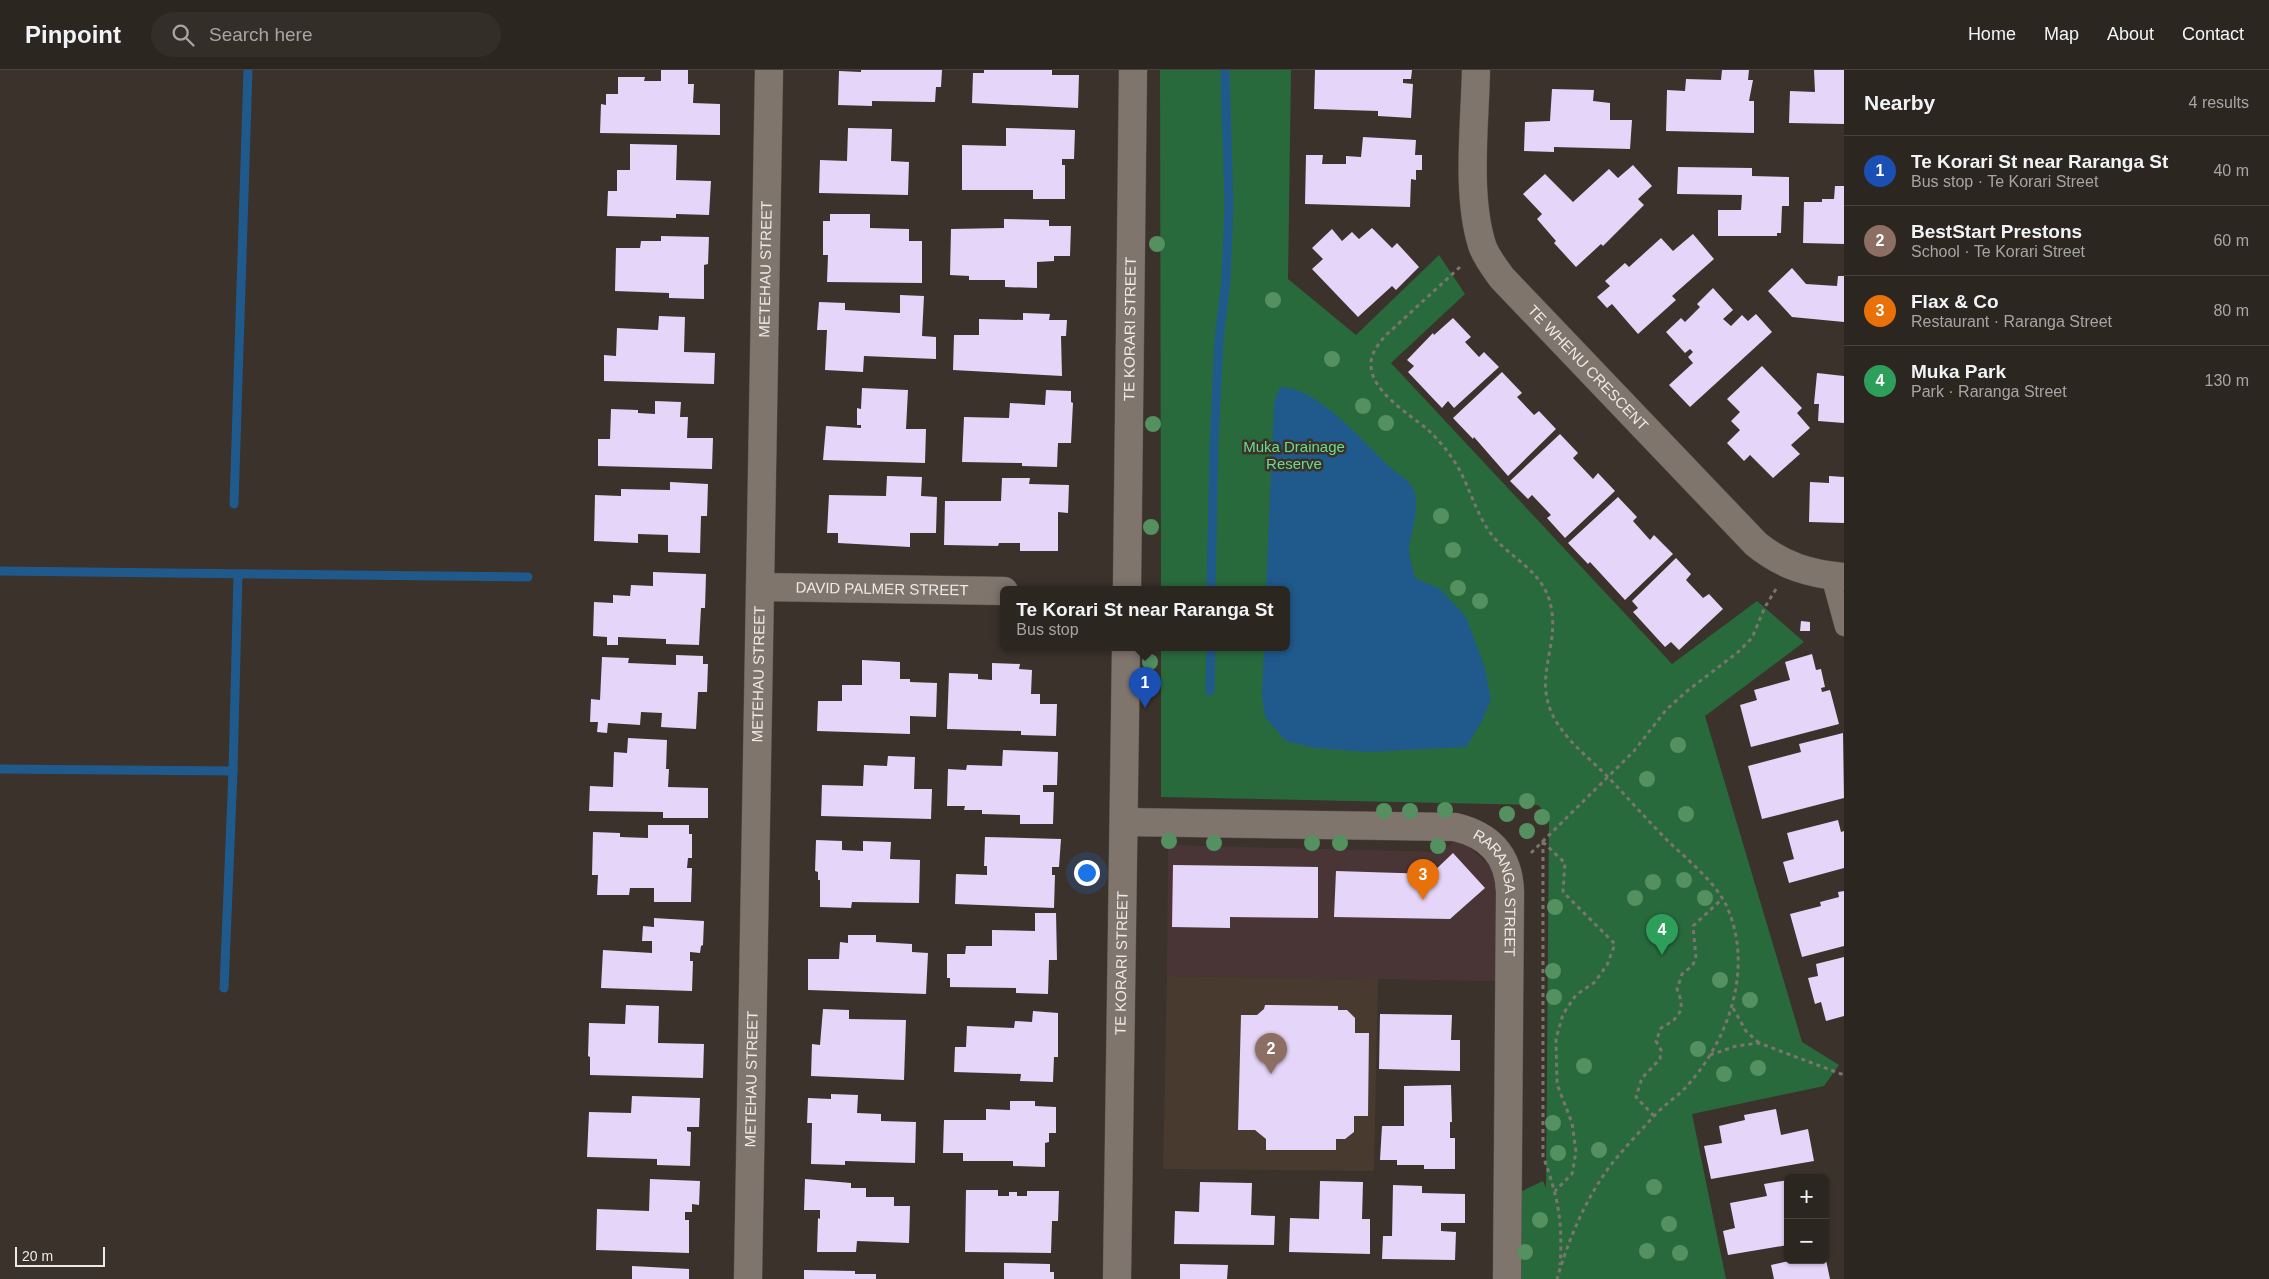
<!DOCTYPE html>
<meta charset="utf-8">
<style>
body{margin:0;font-family:Arial,sans-serif;background:#342e29;color:#f1f3f6}
.controls{position:absolute;right:15px;bottom:15px;display:grid;overflow:hidden;border-radius:8px;box-shadow:0 1px 4px #0004}
.controls button{width:45px;height:45px;display:grid;place-items:center;padding:0;border:0;border-bottom:1px solid #48433e;background:#2c2620;color:#f1f3f6;font:25px sans-serif}
.scale{position:absolute;left:15px;bottom:12px;width:90px;box-sizing:border-box;padding-left:5px;border:2px solid #efe9e5;border-top:0;font-size:14px;line-height:18px;white-space:nowrap;color:#efe9e5;-webkit-text-stroke:4px #3a322b;paint-order:stroke}
.you{position:absolute;left:1086px;top:802px;width:18px;height:18px;margin:-12px;border:4px solid #fff;border-radius:50%;background:#1a73e8;box-shadow:0 0 0 8px #1a73e833}
.badge{display:grid;place-items:center;width:32px;height:32px;border-radius:50%;background:#db2777;color:#fff;font-size:16px;font-weight:700}
.pin{position:absolute;translate:-50% -41px;filter:drop-shadow(0 1px 2px #0008)}
.pin::after{content:'';position:absolute;top:26px;width:18px;height:15px;background:inherit;clip-path:polygon(0 0,100% 0,50% 100%)}
.popup{position:absolute;left:1000px;top:516px;width:290px;height:65px;box-sizing:border-box;display:grid;place-content:center;border-radius:8px;background:#2c2620;filter:drop-shadow(0 1px 4px #0005);font-size:16px;white-space:nowrap;color:#a6a5a5}
.popup b{font-size:19px;color:#f1f3f6}
.popup::after{content:'';position:absolute;left:50%;top:100%;margin-left:-10px;border:10px solid transparent;border-top-color:#2c2620}
.list{margin:0;padding:0;list-style:none}
h2{display:flex;justify-content:space-between;align-items:center;height:65px;margin:0;padding:0 20px;font-size:21px}
h2 small{font-size:16px;font-weight:400;color:#a6a5a5}
.list li{display:grid;grid-template-columns:32px 1fr auto;gap:15px;align-items:center;box-sizing:border-box;height:70px;padding:0 20px;border-top:1px solid #48433e}
.list b{display:block;font-size:19px;white-space:nowrap}
.list p{margin:0;font-size:16px;white-space:nowrap;color:#a6a5a5}
.list em{font-size:16px;font-style:normal;color:#a6a5a5}
.icon{flex:none;width:28px;height:28px;fill:none;stroke:currentColor;stroke-width:2;stroke-linecap:round;stroke-linejoin:round}
.map{position:relative;flex:none;width:1844px;height:1209px;overflow:hidden}
header{display:flex;align-items:center;gap:30px;box-sizing:border-box;height:70px;padding:0 25px;background:#2c2620;border-bottom:1px solid #48433e}
header strong{font-size:24px}
nav{display:flex;gap:28px;margin-inline-start:auto;font-size:18px}
.search{width:350px;height:45px;background:#342e29;display:flex;align-items:center;gap:12px;box-sizing:border-box;padding:0 18px;border-radius:28px;color:#a6a5a5;font-size:19px}
main{display:flex}
aside{flex:1;background:#2c2620}
.map>svg:first-child{display:block}
.commercial{fill:#4a3536}
.built{fill:#483a2f}
.green{fill:#296a3d}
.water{fill:#205a8c}
.lines{fill:none;stroke-linecap:round;stroke-linejoin:round}
.stream{stroke:#205a8c;stroke-width:9}
.building{fill:#e5d5f9}
.lane-casing{stroke:#574f4a;stroke-width:19}
.street-casing{stroke:#574f4a;stroke-width:29}
.secondary-casing{stroke:#574f4a;stroke-width:29}
.path{stroke:#7c756f;stroke-width:3;stroke-dasharray:4 4;stroke-linecap:butt}
.lane{stroke:#7f756d;stroke-width:18}
.street{stroke:#7f756d;stroke-width:28}
.secondary{stroke:#7f756d;stroke-width:28}
.tree{fill:#549060}
.labels{text-anchor:middle;stroke-width:5;stroke-linejoin:round;paint-order:stroke}
.street-label{font-size:15px;fill:#efe9e5;stroke:#3a322b}
.park-label{font-size:15px;fill:#69dd8b;stroke:#3a322b}
</style>
<header>
<strong>Pinpoint</strong>
<div class="search"><svg class="icon" aria-label="search" viewBox="0 0 24 24"><circle cx="10" cy="10" r="6"/><path d="M15 15l6 6"/></svg>Search here</div>
<nav><a>Home</a><a>Map</a><a>About</a><a>Contact</a></nav>
</header>
<main>
<div class="map">
<svg width="1844" height="1209" viewBox="0 0 1844 1209">
<rect width="100%" height="100%" fill="#3a322b"/>
<!-- commercial -->
<path class="commercial" d="M1454,771L1469,777L1487,793L1492,802L1495,814V911L1167,906L1168,775L1442,782Z"/>
<!-- built -->
<path class="built" d="M1167,906L1378,909L1374,1101L1163,1099Z"/>
<!-- green -->
<path class="green" d="M1160,0H1291L1288,209L1356,265L1439,185L1465,224L1391,293L1672,594L1757,531L1804,572L1705,646L1802,972L1839,995L1824,1016L1692,1044L1726,1209H1517L1520,1122L1543,1111L1546,1118L1549,746L1538,735L1161,727V577H1286V519H1161Z"/>
<!-- water -->
<path class="water" d="M1280,317C1318,317 1364,373 1390,397C1399,406 1412,410 1415,424C1419,442 1411,461 1409,478C1409,487 1413,499 1415,508L1440,519L1466,547L1484,595L1491,629L1482,651L1466,677L1367,682L1315,678L1286,671L1265,647L1262,626L1264,577H1286V519H1266L1274,333Z"/>
<g class="lines">
<!-- stream -->
<g class="stream">
<path d="M234,434L248,0"/>
<path d="M0,501L528,507"/>
<path d="M1211,519L1214,374L1219,269L1226,210L1229,136L1225,0"/>
<path d="M1210,621L1211,577"/>
<path d="M0,699L233,701"/>
<path d="M224,918L233,701L238,505"/>
</g>
</g>
<!-- building -->
<g class="building">
<path d="M661,0H688V14H694L693,33L720,34V65L600,63L601,34L606,35V24H618V7H645L644,11H661Z"/>
<path d="M861,0H942L941,17H936L935,32L872,31V36L838,35L839,1L861,2Z"/>
<path d="M984,0H1052V5H1079L1078,38L972,33L973,3H984Z"/>
<path d="M1315,0H1412L1411,9H1403V13L1413,14L1411,48L1378,46V41L1314,39Z"/>
<path d="M1722,0H1749L1748,10H1753L1749,31H1754V63L1666,61L1667,20L1685,21L1686,9L1721,10Z"/>
<path d="M1814,0H1844V54L1789,53L1790,21L1815,22Z"/>
<path d="M1552,19L1594,20L1593,31L1610,33V50H1632L1630,79L1554,77V82L1524,81L1525,52L1550,51Z"/>
<path d="M848,58L892,59L891,91L909,92L908,125L819,123L820,90L847,91Z"/>
<path d="M1006,58L1075,60L1074,89H1062V95H1065V129H1033V120H962V75L1006,76Z"/>
<path d="M1363,67L1416,70L1415,85H1422V100H1416V110L1411,109L1410,137L1305,134L1306,85H1323L1322,94H1346V86L1361,87Z"/>
<path d="M630,74L677,75L676,110L711,111L709,145L676,144V148L607,146L608,121H617V100H630Z"/>
<path d="M1633,95L1652,116L1638,129L1644,135L1603,176L1601,174L1576,197L1554,173L1556,171L1537,149L1542,144L1523,124L1545,104L1573,132L1609,99L1618,108Z"/>
<path d="M1678,97L1752,98V106L1789,107V136H1782L1781,163H1777V166H1718V140H1741L1742,125L1677,124Z"/>
<path d="M1835,116H1844V174L1803,173L1804,132H1822V129H1834Z"/>
<path d="M830,144H870V158L909,159V171H922V213L827,212L828,185H823V151H830Z"/>
<path d="M1004,149L1049,150V156H1071L1070,186H1054V191L1037,192V218L1005,217V210H969V206L950,205L951,159L1004,158Z"/>
<path d="M1372,158L1392,178L1397,173L1419,197L1396,220L1392,216L1358,247L1312,199L1323,189L1312,178L1332,159L1342,171L1352,162L1359,169Z"/>
<path d="M1693,164L1714,189L1672,226L1676,230L1638,264L1612,234L1607,238L1597,227L1610,216L1605,211L1625,193L1629,197L1661,168L1673,181Z"/>
<path d="M661,166L709,167L708,194L704,195V229L669,228V223L615,221L616,178H640L641,171H661Z"/>
<path d="M1792,198L1806,214L1837,216L1838,206H1844V252L1792,247L1768,221Z"/>
<path d="M1713,218L1733,240L1723,249L1731,256L1742,245L1748,251L1756,244L1772,262L1690,337L1669,315L1693,293L1688,287L1693,282L1690,279L1685,283L1666,262L1681,248L1685,252L1700,237L1697,234Z"/>
<path d="M900,225L924,226L922,266L936,267V289L864,286L863,302L825,300L827,260H817L819,232L845,233V240L900,243Z"/>
<path d="M1023,243L1050,244L1049,250H1067L1066,266H1061L1062,306L953,300L954,265H979V249L1023,250Z"/>
<path d="M659,246L685,247L684,282L715,283L714,314L604,311V285L616,286L617,258L658,260Z"/>
<path d="M1453,248L1471,267L1465,272L1479,287L1484,282L1499,297L1454,338L1448,331L1442,338L1408,302L1414,296L1407,290L1433,263L1434,265Z"/>
<path d="M1762,296L1802,338L1797,343L1810,358L1791,375L1800,384L1773,408L1750,385L1744,391L1727,373L1740,360L1731,351L1740,342L1727,329Z"/>
<path d="M1502,302L1522,323L1517,327L1534,345L1539,341L1556,359L1508,406L1474,367L1473,369L1453,348Z"/>
<path d="M1817,303L1844,306V353L1818,351L1819,334H1814Z"/>
<path d="M862,318L908,320L906,359H926L925,393L823,390L826,356L861,358V355H857V338L861,339Z"/>
<path d="M1046,320L1071,321V332L1073,333L1071,373H1058L1057,397L1022,396V393L962,392L964,347L1009,348L1010,333L1045,335Z"/>
<path d="M655,331L681,332L680,347H688L687,368H713L712,399L598,396V369H610L611,339L638,340V343L655,344Z"/>
<path d="M1560,364L1578,383L1573,388L1593,409L1598,403L1615,421L1565,468L1547,448L1551,445L1532,425L1528,429L1510,411Z"/>
<path d="M887,406L922,407L921,426L937,427L936,463H910V477L838,473V463H827L829,425L886,426Z"/>
<path d="M1829,406L1844,407V453L1809,452L1810,412L1829,413Z"/>
<path d="M1002,408H1030L1029,414L1069,415L1068,443L1058,442V481H1020V473H999L998,476L944,475L945,431H1001Z"/>
<path d="M670,412L708,414L707,446H701L700,483L668,482V465L638,464V473L594,471L595,425L621,426V419L670,420Z"/>
<path d="M1618,427L1637,447L1633,451L1650,470L1654,465L1673,484L1625,530L1590,492L1588,494L1568,473Z"/>
<path d="M1676,488L1691,504L1686,510L1703,528L1709,524L1723,539L1679,580L1671,572L1665,577L1633,542L1638,538L1632,531Z"/>
<path d="M653,502L706,504L705,538H701L699,575L666,574V569L618,567V575H607V567L593,566L594,532L613,533V525L630,526L631,515L653,516Z"/>
<path d="M1801,551L1810,552V561H1800Z"/>
<path d="M1812,584L1816,600L1821,599L1825,617L1821,618L1822,622L1830,620L1839,654L1751,677L1740,635L1757,630L1754,620L1790,610L1785,592Z"/>
<path d="M676,585L703,586V594H708L707,622H698L696,659L661,657L662,643L641,642L640,655L608,653L607,663L597,662L598,652H590L591,629L600,630L602,587L629,588L628,593L676,595Z"/>
<path d="M862,590L900,592V609H910V612L937,613L936,647L910,646V664L817,661L818,631H842V615H862Z"/>
<path d="M992,593L1020,594L1019,599L1032,600L1031,624H1040V634H1057L1056,666L1021,665V661L947,659L949,603L978,604V609L992,610Z"/>
<path d="M1843,663L1844,728L1762,749L1748,696L1801,682L1799,674Z"/>
<path d="M628,668L667,670L666,699H669L668,717L708,718V748H663V742L589,741L590,716L613,717L614,682L627,683Z"/>
<path d="M1003,680L1058,682L1057,715H1043V722H1054L1053,754H1020V745L982,744V740H964L965,736H947L948,699L966,700L967,695L1002,696Z"/>
<path d="M888,686L915,687L914,719H932L931,749L821,746L822,715L863,716L864,695L887,696Z"/>
<path d="M1838,750L1841,762L1844,761V798L1789,813L1783,792L1794,789L1787,763Z"/>
<path d="M648,755H689V764H692V788H688L687,798H692L691,832H654V818H630L629,825H597L598,805H592L593,762L620,763V767L648,768Z"/>
<path d="M985,767L1061,769L1059,797H1052V805H1055L1054,838L955,834L956,804L987,805V796H984Z"/>
<path d="M816,770L842,771V780L863,781V771L891,772L890,789L920,790L919,833L852,832L851,838L820,837V810H818V802L815,801Z"/>
<path d="M1453,783L1485,818L1450,849L1334,847L1336,801L1431,804Z"/>
<path d="M1173,795L1318,797V848L1230,847V858L1172,857Z"/>
<path d="M1844,821V876L1802,887L1790,844L1821,836L1820,832L1839,827L1838,822Z"/>
<path d="M1035,843H1056L1057,890H1049L1048,924L1016,923V918L950,917V908H947V884H965L966,876H992V860L1035,861Z"/>
<path d="M654,848L704,851L703,875L701,876L700,883L690,882V891H693L692,921L601,918L603,880L652,883V871H642L643,856L654,857Z"/>
<path d="M848,865H876V872L912,874V882L928,883L926,924L808,920V889H839L840,872L848,873Z"/>
<path d="M1844,887V946L1826,951L1821,932L1815,934L1808,908L1818,906L1816,894Z"/>
<path d="M626,935L659,936L658,973L704,974L703,1008L590,1005V987L588,986L589,953L625,954Z"/>
<path d="M1265,935L1338,936V940H1347L1355,948V963H1369L1368,1046H1354V1062L1345,1069H1336V1080H1266V1069L1255,1060H1238L1241,945H1257L1264,939Z"/>
<path d="M823,939L849,940V949L906,950L904,1010L811,1006L812,974L820,975Z"/>
<path d="M1033,941L1058,943V987H1054L1053,1012L1020,1011L1021,1004L954,1002L955,977H966L967,956L1014,958L1015,951L1032,952Z"/>
<path d="M1380,944L1452,945L1451,970H1460V1001L1379,999Z"/>
<path d="M1451,1015L1452,1052H1450V1068H1455V1099H1424V1095H1397V1090H1380L1382,1056H1404V1016Z"/>
<path d="M831,1024L858,1025L857,1043L881,1044V1051L916,1052L915,1093L845,1091V1095L811,1094L812,1053H807L808,1028L831,1029Z"/>
<path d="M632,1026L700,1028L699,1057H687V1061L691,1062L690,1096L657,1095V1089L587,1087L589,1042L631,1043Z"/>
<path d="M1010,1031H1035V1036L1056,1037V1063H1049V1072L1045,1073V1097L1013,1096V1091H963V1083H943L944,1050H986V1039L1010,1040Z"/>
<path d="M1776,1039L1781,1065L1808,1059L1814,1091L1711,1109L1704,1076L1722,1073L1719,1056L1745,1050L1744,1045Z"/>
<path d="M650,1109L700,1111L699,1135L692,1134V1142H685V1150H689V1183L596,1180L597,1139L649,1141Z"/>
<path d="M805,1109L851,1113V1118H866V1127H894V1136H910L909,1173L857,1171L856,1182H817L818,1148L820,1149V1140H804Z"/>
<path d="M1788,1110V1175L1728,1185L1723,1161L1735,1158L1730,1133L1767,1126L1764,1114Z"/>
<path d="M1320,1111L1363,1112L1362,1149H1370V1184L1289,1182L1290,1148L1319,1149Z"/>
<path d="M1200,1112L1252,1113L1251,1145L1275,1146L1274,1175L1174,1174L1175,1141L1199,1142Z"/>
<path d="M1393,1115L1422,1116V1123L1465,1124V1153H1441V1161L1456,1162L1455,1190L1382,1189L1383,1166H1392Z"/>
<path d="M966,1120H998V1126H1009V1122H1017V1126H1027V1121H1059L1058,1151H1052L1051,1183L965,1182Z"/>
<path d="M1793,1190H1826L1830,1209H1774L1771,1195Z"/>
<path d="M1004,1193L1050,1194V1202H1054V1209H1004Z"/>
<path d="M1180,1194L1228,1195L1227,1209H1180Z"/>
<path d="M632,1196L689,1199V1209H632Z"/>
<path d="M804,1200L855,1201V1204H876V1209H804Z"/>
</g>
<g class="lines">
<!-- lane casing -->
<g class="lane-casing">
<path id="lane" d="M1830,506L1844,557"/>
</g>
<!-- street casing -->
<g class="street-casing">
<g id="street">
<path id="s1" d="M1476,0C1475,53 1466,124 1482,175C1486,187 1494,197 1502,208L1756,474C1783,496 1810,504 1844,507"/>
<path id="s2" d="M760,517L1004,521"/>
<path id="s3" d="M1124,752L1455,757C1489,765 1509,785 1510,822L1507,1209"/>
<path id="s4" d="M748,1209L769,0"/>
</g>
</g>
<!-- secondary casing -->
<g class="secondary-casing">
<g id="secondary">
<path id="s5" d="M1127,519L1133,0"/>
<path id="s6" d="M1117,1209L1126,577"/>
</g>
</g>
<!-- path -->
<g class="path">
<path d="M1460,197L1385,266C1378,275 1370,284 1371,296C1372,322 1409,344 1427,359C1438,369 1448,381 1456,394C1472,420 1477,452 1500,474C1518,491 1541,504 1549,529C1564,576 1527,609 1559,656C1572,675 1591,690 1607,706C1628,728 1648,751 1670,773C1688,790 1717,814 1727,837C1754,898 1729,970 1686,1017C1677,1027 1665,1034 1656,1044C1642,1059 1627,1075 1614,1091C1587,1125 1569,1168 1557,1209"/>
<path d="M1543,771V1086C1558,1127 1563,1151 1560,1195"/>
<path d="M1543,772L1565,793L1563,822L1615,874L1607,895L1595,912L1576,925L1563,944L1556,969L1557,1014L1572,1053L1576,1082L1572,1104L1555,1121"/>
<path d="M1531,783L1634,681L1666,640L1687,621L1737,583L1752,568L1765,537L1776,519"/>
<path d="M1733,938L1746,961L1759,973"/>
<path d="M1710,985L1736,976L1759,973L1844,1005"/>
<path d="M1654,1046L1636,1027L1642,1008L1660,989L1661,980L1656,971L1661,958C1680,948 1686,940 1677,919L1682,904L1692,896L1696,889L1693,856L1722,829"/>
</g>
<!-- lane -->
<use href="#lane" class="lane"/>
<!-- street -->
<use href="#street" class="street"/>
<!-- secondary -->
<use href="#secondary" class="secondary"/>
</g>
<!-- trees -->
<g class="tree">
<circle cx="1157" cy="174" r="8"/>
<circle cx="1273" cy="230" r="8"/>
<circle cx="1332" cy="289" r="8"/>
<circle cx="1363" cy="336" r="8"/>
<circle cx="1386" cy="353" r="8"/>
<circle cx="1153" cy="354" r="8"/>
<circle cx="1441" cy="446" r="8"/>
<circle cx="1151" cy="457" r="8"/>
<circle cx="1453" cy="480" r="8"/>
<circle cx="1458" cy="518" r="8"/>
<circle cx="1480" cy="531" r="8"/>
<circle cx="1150" cy="592" r="8"/>
<circle cx="1678" cy="675" r="8"/>
<circle cx="1647" cy="709" r="8"/>
<circle cx="1527" cy="731" r="8"/>
<circle cx="1445" cy="740" r="8"/>
<circle cx="1384" cy="741" r="8"/>
<circle cx="1410" cy="741" r="8"/>
<circle cx="1507" cy="744" r="8"/>
<circle cx="1686" cy="744" r="8"/>
<circle cx="1542" cy="747" r="8"/>
<circle cx="1527" cy="761" r="8"/>
<circle cx="1169" cy="771" r="8"/>
<circle cx="1214" cy="773" r="8"/>
<circle cx="1312" cy="773" r="8"/>
<circle cx="1340" cy="773" r="8"/>
<circle cx="1438" cy="776" r="8"/>
<circle cx="1684" cy="810" r="8"/>
<circle cx="1653" cy="812" r="8"/>
<circle cx="1635" cy="828" r="8"/>
<circle cx="1705" cy="828" r="8"/>
<circle cx="1555" cy="837" r="8"/>
<circle cx="1553" cy="901" r="8"/>
<circle cx="1720" cy="910" r="8"/>
<circle cx="1554" cy="927" r="8"/>
<circle cx="1750" cy="930" r="8"/>
<circle cx="1698" cy="979" r="8"/>
<circle cx="1584" cy="996" r="8"/>
<circle cx="1758" cy="998" r="8"/>
<circle cx="1724" cy="1004" r="8"/>
<circle cx="1553" cy="1053" r="8"/>
<circle cx="1599" cy="1080" r="8"/>
<circle cx="1558" cy="1083" r="8"/>
<circle cx="1654" cy="1117" r="8"/>
<circle cx="1540" cy="1150" r="8"/>
<circle cx="1669" cy="1154" r="8"/>
<circle cx="1647" cy="1181" r="8"/>
<circle cx="1525" cy="1182" r="8"/>
<circle cx="1680" cy="1183" r="8"/>
</g>
<g class="labels">
<!-- street labels -->
<g class="street-label">
<text dy="5" stroke="none"><textPath href="#s4" startOffset="1010">METEHAU STREET</textPath></text>
<text dy="5" stroke="none"><textPath href="#s5" startOffset="260">TE KORARI STREET</textPath></text>
<text dy="5" stroke="none"><textPath href="#s1" startOffset="339">TE WHENU CRESCENT</textPath></text>
<text dy="5" stroke="none"><textPath href="#s2" startOffset="122">DAVID PALMER STREET</textPath></text>
<text dy="5" stroke="none"><textPath href="#s4" startOffset="605">METEHAU STREET</textPath></text>
<text dy="5" stroke="none"><textPath href="#s3" startOffset="420">RARANGA STREET</textPath></text>
<text dy="5" stroke="none"><textPath href="#s6" startOffset="316">TE KORARI STREET</textPath></text>
<text dy="5" stroke="none"><textPath href="#s4" startOffset="200">METEHAU STREET</textPath></text>
</g>
<!-- park labels -->
<g class="park-label">
<text x="1294" y="382">Muka Drainage<tspan x="1294" dy="17">Reserve</tspan></text>
</g>
</g>
</svg>
<div class="controls">
<button>+</button>
<button>−</button>
</div>
<div class="scale">20 m</div>
<div class="you"></div>
<div class="pin badge" style="left:1145px;top:638px;background:#1a4fb4">1</div>
<div class="popup"><b>Te Korari St near Raranga St</b>Bus stop</div>
<div class="pin badge" style="left:1271px;top:1004px;background:#8d6e63">2</div>
<div class="pin badge" style="left:1423px;top:830px;background:#e8710a">3</div>
<div class="pin badge" style="left:1662px;top:885px;background:#2e9e5b">4</div>
</div>
<aside>
<h2>Nearby<small>4 results</small></h2>
<ul class="list">
<li><span class="badge" style="background:#1a4fb4">1</span><div><b>Te Korari St near Raranga St</b><p>Bus stop · Te Korari Street</p></div><em>40 m</em></li>
<li><span class="badge" style="background:#8d6e63">2</span><div><b>BestStart Prestons</b><p>School · Te Korari Street</p></div><em>60 m</em></li>
<li><span class="badge" style="background:#e8710a">3</span><div><b>Flax &amp; Co</b><p>Restaurant · Raranga Street</p></div><em>80 m</em></li>
<li><span class="badge" style="background:#2e9e5b">4</span><div><b>Muka Park</b><p>Park · Raranga Street</p></div><em>130 m</em></li>
</ul>
</aside>
</main>
